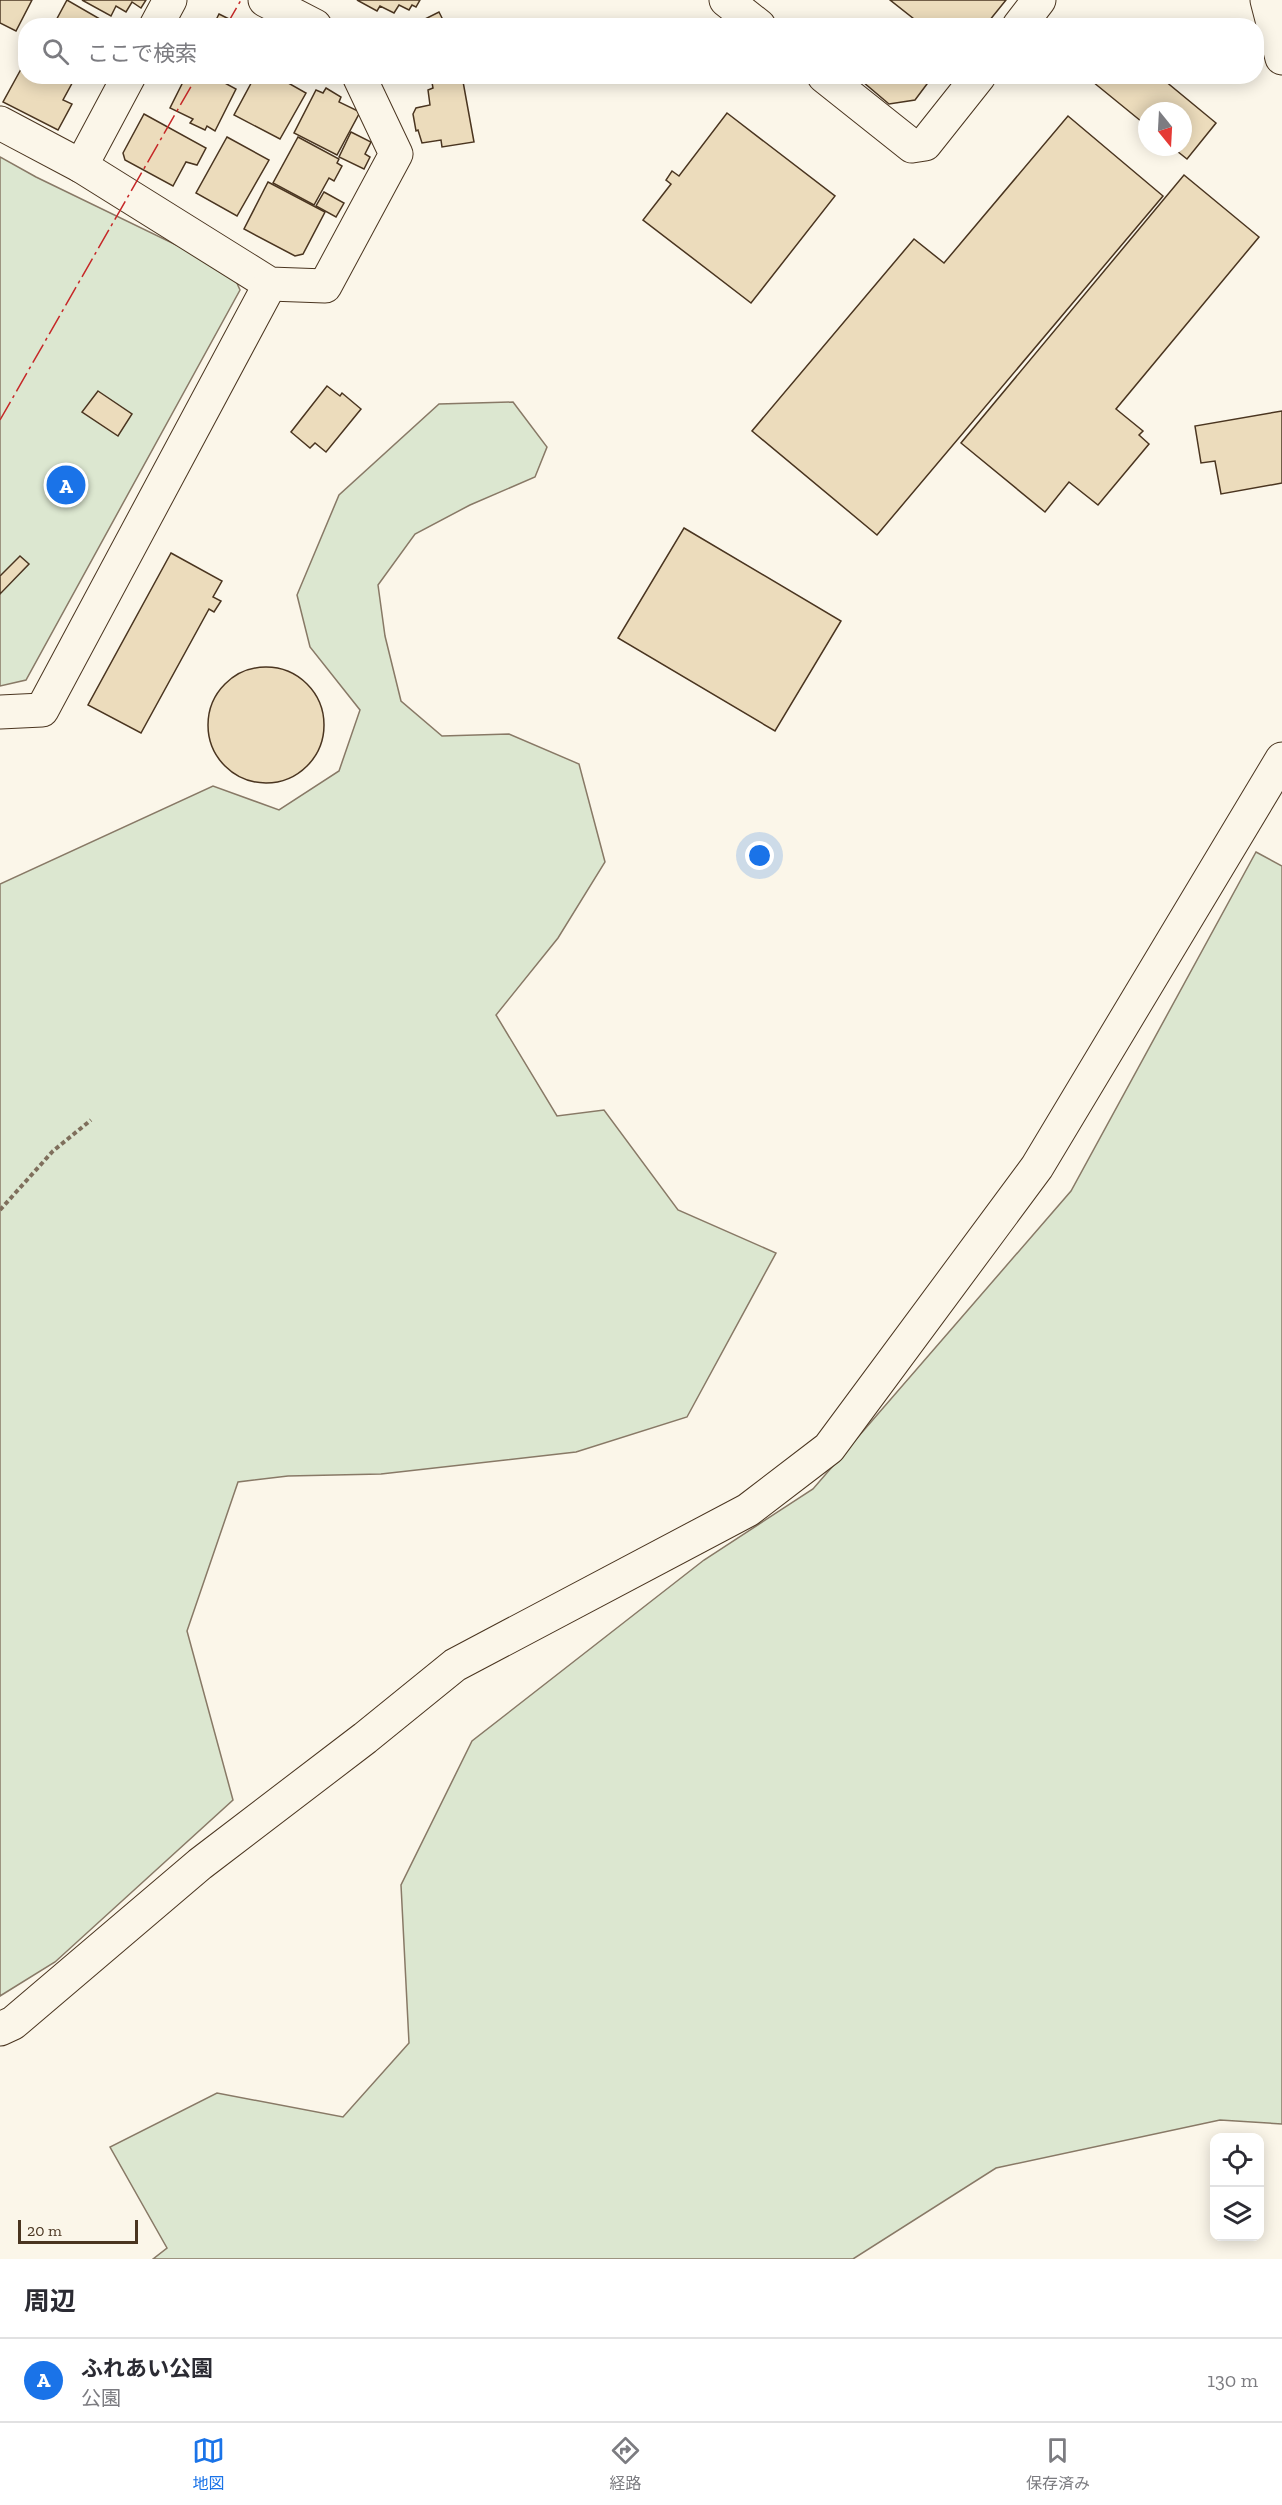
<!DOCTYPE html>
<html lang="ja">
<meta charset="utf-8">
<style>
body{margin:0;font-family:"Zilla Slab","Noto Sans JP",serif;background:#f2f2f3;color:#2b2b33}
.controls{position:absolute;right:18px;bottom:18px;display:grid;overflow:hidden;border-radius:12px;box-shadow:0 3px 15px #0003}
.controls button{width:54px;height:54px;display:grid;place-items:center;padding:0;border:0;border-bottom:2px solid #e1e1e2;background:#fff;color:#2b2b33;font:30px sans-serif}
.compass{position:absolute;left:1138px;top:102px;width:54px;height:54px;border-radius:50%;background:#fff;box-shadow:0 3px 15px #0003;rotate:162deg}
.scale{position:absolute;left:18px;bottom:15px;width:120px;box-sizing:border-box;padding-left:6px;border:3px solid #4a3520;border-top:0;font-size:16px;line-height:21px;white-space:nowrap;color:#4a3520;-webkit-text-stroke:4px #fbf6e9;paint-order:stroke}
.you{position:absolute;left:760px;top:856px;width:21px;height:21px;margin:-15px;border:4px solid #fff;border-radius:50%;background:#1a73e8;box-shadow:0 0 0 9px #1a73e833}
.badge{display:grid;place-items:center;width:39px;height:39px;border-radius:50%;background:#1a73e8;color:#fff;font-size:20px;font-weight:700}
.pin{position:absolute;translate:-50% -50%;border:3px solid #fff;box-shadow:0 2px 6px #0006}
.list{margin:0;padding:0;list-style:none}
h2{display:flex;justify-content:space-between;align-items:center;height:78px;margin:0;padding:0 24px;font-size:26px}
h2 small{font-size:20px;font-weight:400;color:#7c7c81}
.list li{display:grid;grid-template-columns:39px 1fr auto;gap:18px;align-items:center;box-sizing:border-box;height:84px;padding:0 24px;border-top:2px solid #e1e1e2}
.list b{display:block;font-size:22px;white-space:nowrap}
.list p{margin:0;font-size:20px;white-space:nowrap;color:#7c7c81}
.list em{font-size:20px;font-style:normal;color:#7c7c81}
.icon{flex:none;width:33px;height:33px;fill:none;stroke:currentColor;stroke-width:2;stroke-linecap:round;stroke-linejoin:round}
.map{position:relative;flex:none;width:1282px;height:2259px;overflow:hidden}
.search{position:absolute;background:#fff;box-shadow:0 3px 15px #0003;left:18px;right:18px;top:18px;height:66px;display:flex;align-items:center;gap:15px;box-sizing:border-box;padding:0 21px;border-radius:24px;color:#7c7c81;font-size:22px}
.sheet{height:162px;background:#fff}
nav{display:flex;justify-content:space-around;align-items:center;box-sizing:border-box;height:84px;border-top:2px solid #e1e1e2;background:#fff;font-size:16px;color:#7c7c81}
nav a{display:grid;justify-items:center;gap:3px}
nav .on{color:#1a73e8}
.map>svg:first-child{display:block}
.green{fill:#dce7d0;stroke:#887966;stroke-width:1.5}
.building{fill:#ecdcbc;stroke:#4a3520;stroke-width:1.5}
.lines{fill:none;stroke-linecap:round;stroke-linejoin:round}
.minor-casing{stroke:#4a3520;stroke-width:35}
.tertiary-casing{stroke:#4a3520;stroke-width:35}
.path{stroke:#7f6f5c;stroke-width:4;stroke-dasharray:4.5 3;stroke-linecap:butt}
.minor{stroke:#fbf6e9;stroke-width:33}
.tertiary{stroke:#fbf6e9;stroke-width:33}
.power{stroke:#c62828;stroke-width:1.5;stroke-dasharray:21 4.5 3 4.5;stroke-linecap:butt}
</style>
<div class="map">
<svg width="1282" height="2259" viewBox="0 0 1282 2259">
<rect width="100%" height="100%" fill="#fbf6e9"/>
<!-- green -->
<g class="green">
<path d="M0,157L36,177L232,272L240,290L26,680L0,686Z"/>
<path d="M513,402L547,447L535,477L470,505L415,534L378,585L385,636L401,701L442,736L509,734L579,764L605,862L558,938L496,1015L557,1116L604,1110L678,1210L776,1253L687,1417L576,1452L381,1474L288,1476L238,1482L187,1631L233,1800L55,1962L0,1996V884L213,786L279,810L339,771L360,710L310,647L297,595L339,495L439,404Z"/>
<path d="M1256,852L1282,866V2124L1220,2120L996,2168L853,2259H153L167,2248L110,2147L217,2093L343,2117L409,2043L401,1885L472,1741L704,1560L813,1489L1071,1191Z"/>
</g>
<!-- building -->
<g class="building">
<path d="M0,0H32L16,31L0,23Z"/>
<path d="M67,0L112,26H53Z"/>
<path d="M82,0H146L141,8L132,2L126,12L116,6L111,16Z"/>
<path d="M357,0H420L416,7L412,5L409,10L399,5L394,13L380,6L377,11Z"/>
<path d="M890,0H1006L985,26H923Z"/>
<path d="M439,12L446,26H411Z"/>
<path d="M219,14L243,26H213Z"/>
<path d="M26,60V76H76L63,100L72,104L58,130L3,102Z"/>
<path d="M186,76H212L236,89L215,131L207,126L205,130L190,123L193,119L170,108Z"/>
<path d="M255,76H276L306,93L280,139L234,115Z"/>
<path d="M462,76L474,142L442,147L441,140L422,143L418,130L416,131L413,114L416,108L430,105L428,90L433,88L431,77Z"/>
<path d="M856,76H933L915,100L889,104Z"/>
<path d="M1098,76H1159L1216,123L1187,159L1172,147H1183V111H1147V126L1093,82Z"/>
<path d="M326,88L341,97L339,102L360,112L337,155L294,133L316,90L323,93Z"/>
<path d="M727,113L835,196L751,303L643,220L671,184L666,180L672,171L679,176Z"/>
<path d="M144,114L206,148L197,165L186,162L173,186L125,160L123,153Z"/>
<path d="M1068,116L1163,196L877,535L752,431L914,239L944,263Z"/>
<path d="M351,132L371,142L365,154L370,157L364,169L339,157Z"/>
<path d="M227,137L269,160L237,216L196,193Z"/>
<path d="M298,137L339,159L337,163L342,166L334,181L329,178L314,205L273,183Z"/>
<path d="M1184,175L1259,237L1116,409L1143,431L1139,435L1149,444L1098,505L1069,482L1045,512L961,443Z"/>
<path d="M268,182L325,212L303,254L295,256L244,229Z"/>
<path d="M324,192L344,203L336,217L316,206Z"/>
<path d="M327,386L340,396L342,393L361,409L326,452L315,443L310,448L291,432Z"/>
<path d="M98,391L132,414L118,436L82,412Z"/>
<path d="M1282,411V483L1221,494L1215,461L1201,463L1195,426Z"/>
<path d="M684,528L841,621L775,731L618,638Z"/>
<path d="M171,553L222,581L213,597L221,601L214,612L209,609L141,733L88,705Z"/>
<path d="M20,556L29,564L0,594V576Z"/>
<circle cx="266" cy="725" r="58"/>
</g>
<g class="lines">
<!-- minor casing -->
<g class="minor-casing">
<g id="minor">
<path d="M265,0L315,26"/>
<path d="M726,0L759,26"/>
<path d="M156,26L170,0"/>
<path d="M1019,26L1039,0"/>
<path d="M824,76L912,146L925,144L979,76"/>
<path d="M0,123L81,166L270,284L325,286L396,154L359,76"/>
<path d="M81,166L129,76"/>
<path d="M0,712L42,710L270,284"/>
</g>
</g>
<!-- tertiary casing -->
<g class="tertiary-casing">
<g id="tertiary">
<path d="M1267,0L1282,58"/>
<path d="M0,2029L13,2023L200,1864L365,1738L455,1665L748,1510L829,1448L1037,1167L1282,759"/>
</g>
</g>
<!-- path -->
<path class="path" d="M0,1210L53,1151L91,1120"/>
<!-- minor -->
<use href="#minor" class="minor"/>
<!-- tertiary -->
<use href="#tertiary" class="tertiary"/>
<!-- power -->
<g class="power">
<path d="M226,26L241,0"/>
<path d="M0,420L197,76"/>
</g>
</g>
</svg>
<div class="controls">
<button><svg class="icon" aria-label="locate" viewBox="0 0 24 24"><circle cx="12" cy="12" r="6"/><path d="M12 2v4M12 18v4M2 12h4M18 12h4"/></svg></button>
<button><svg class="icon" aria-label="layers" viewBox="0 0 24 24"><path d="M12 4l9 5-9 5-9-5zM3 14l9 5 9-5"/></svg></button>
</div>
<svg class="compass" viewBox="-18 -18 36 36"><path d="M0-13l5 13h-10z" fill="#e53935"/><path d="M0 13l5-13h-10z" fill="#7c7c81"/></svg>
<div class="scale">20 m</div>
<div class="you"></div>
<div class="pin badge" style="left:66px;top:485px">A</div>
<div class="search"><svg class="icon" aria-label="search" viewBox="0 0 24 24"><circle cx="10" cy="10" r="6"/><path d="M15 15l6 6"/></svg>ここで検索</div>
</div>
<section class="sheet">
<h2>周辺<small></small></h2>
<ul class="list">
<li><span class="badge">A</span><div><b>ふれあい公園</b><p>公園</p></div><em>130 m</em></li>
</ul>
</section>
<nav>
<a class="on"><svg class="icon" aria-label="map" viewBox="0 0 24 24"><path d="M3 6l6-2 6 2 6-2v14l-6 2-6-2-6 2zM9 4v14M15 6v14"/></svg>地図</a>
<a><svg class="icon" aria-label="directions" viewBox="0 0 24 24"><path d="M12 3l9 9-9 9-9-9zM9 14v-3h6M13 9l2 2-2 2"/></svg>経路</a>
<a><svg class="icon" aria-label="saved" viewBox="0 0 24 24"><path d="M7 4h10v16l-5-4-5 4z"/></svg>保存済み</a>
</nav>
